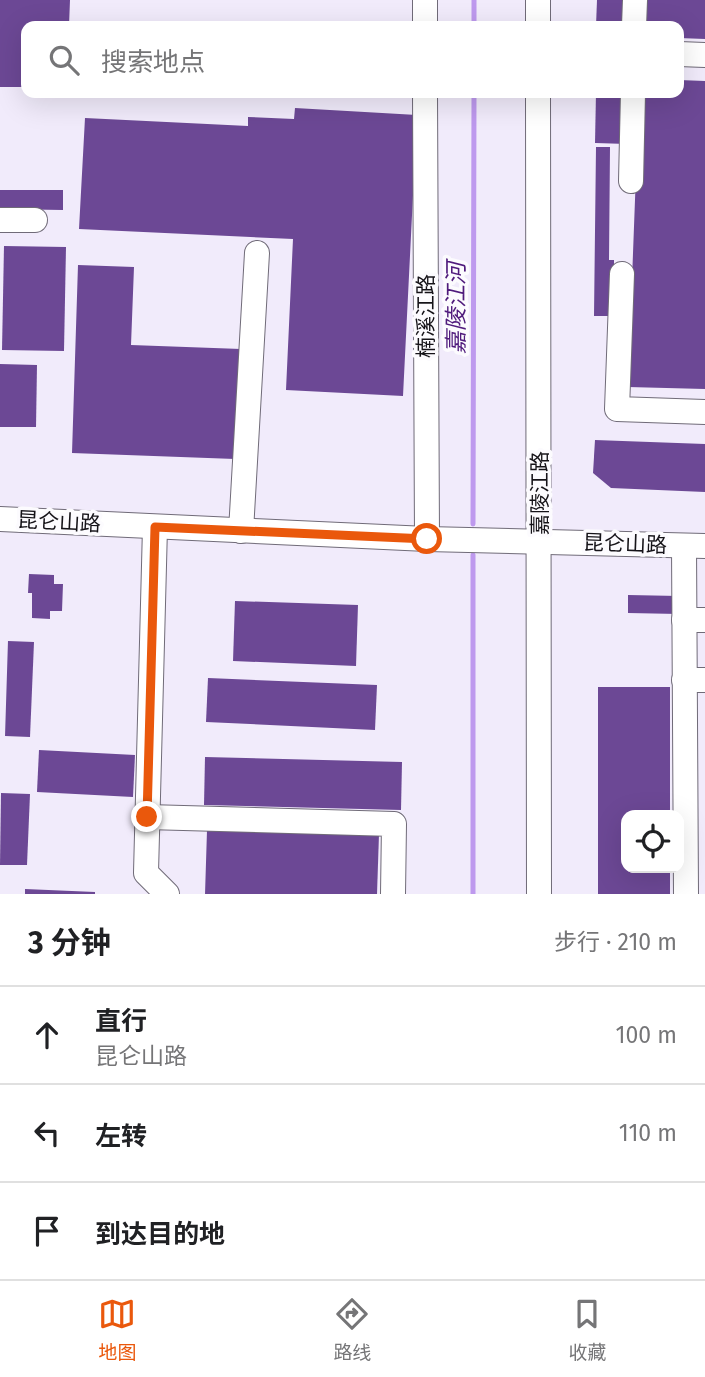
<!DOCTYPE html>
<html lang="zh">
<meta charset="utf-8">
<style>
body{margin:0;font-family:"Fira Sans","Noto Sans SC",sans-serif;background:#f6f6f6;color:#202124}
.controls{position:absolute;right:21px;bottom:21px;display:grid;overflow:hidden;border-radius:14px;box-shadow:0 7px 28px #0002}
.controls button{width:63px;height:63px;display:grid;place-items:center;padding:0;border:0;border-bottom:2px solid #e0e0e0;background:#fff;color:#202124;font:35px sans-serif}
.stop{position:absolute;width:21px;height:21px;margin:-16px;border:5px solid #ea580c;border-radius:50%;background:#fff}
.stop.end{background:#ea580c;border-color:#fff;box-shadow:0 2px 7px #0008}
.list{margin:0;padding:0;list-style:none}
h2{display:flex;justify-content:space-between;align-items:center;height:91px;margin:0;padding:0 28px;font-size:30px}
h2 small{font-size:23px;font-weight:400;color:#757577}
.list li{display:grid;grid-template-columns:46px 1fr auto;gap:21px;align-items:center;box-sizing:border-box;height:98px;padding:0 28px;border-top:2px solid #e0e0e0}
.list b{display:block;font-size:26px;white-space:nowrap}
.list p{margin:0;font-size:23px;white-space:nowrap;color:#757577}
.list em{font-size:23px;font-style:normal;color:#757577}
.icon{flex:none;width:38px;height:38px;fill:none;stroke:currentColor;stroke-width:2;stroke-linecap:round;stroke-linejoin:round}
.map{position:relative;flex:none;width:705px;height:894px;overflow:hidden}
.search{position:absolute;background:#fff;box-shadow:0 7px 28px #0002;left:21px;right:21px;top:21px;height:77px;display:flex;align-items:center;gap:18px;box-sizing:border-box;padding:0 24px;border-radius:14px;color:#757577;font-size:26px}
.sheet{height:385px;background:#fff}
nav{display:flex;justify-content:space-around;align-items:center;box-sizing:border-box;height:98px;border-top:2px solid #e0e0e0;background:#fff;font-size:19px;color:#757577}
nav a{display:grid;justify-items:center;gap:4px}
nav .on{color:#ea580c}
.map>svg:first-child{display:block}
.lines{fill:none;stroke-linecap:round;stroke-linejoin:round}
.stream{stroke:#be99ee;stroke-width:5}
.building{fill:#6c4895}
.minor-casing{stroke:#706b78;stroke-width:26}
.minor{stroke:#fff;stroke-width:24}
.route{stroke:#ea580c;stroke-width:9}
.labels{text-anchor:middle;stroke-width:7;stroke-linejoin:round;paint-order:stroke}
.street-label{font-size:21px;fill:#151318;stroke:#fcfbfe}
.water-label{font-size:23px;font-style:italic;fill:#4f1a7c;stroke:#fcfbfe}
</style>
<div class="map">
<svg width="705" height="894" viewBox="0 0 705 894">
<rect width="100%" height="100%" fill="#f1ebfb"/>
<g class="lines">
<!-- stream -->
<g class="stream">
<path d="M474,0V26"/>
<path d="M473,524L474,93"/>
<path d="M473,555V894"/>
</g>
</g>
<!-- building -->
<g class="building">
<path d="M0,0H70L69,26H26V87H0Z"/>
<path d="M597,0H627L626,26H596Z"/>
<path d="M646,0H705V39L679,38V26H645Z"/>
<path d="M679,80L705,81V389L628,387L639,93H679Z"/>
<path d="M596,93H623L627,144L595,143Z"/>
<path d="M295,108L417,115L403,396L286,390L293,239L79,229L85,118L248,126V117L294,119Z"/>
<path d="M596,147H610L609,260H614V316H594Z"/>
<path d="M0,190H63V210L0,209Z"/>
<path d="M4,246L66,247L64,351L2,350Z"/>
<path d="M78,265L134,267L131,345L241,349L235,459L72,453Z"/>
<path d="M0,364L37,365L36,427H0Z"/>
<path d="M595,440L705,444V492L611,488L593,473Z"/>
<path d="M29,574L54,575V584H63L62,611H50V619L32,618V593H28Z"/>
<path d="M628,595L679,596V614L628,613Z"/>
<path d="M235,601L358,605L356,666L233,661Z"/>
<path d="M8,641L34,642L30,737L5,736Z"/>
<path d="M208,678L377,685L375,730L206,722Z"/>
<path d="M598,687H670V815H626V868H670V894H598Z"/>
<path d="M39,750L135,755L133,797L37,792Z"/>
<path d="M205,757L402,762L401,810L204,805Z"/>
<path d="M1,793L30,794L27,865H0Z"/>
<path d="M207,830L379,834L377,894H205Z"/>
<path d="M25,889L95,892V894H25Z"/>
</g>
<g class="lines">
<!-- minor casing -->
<g class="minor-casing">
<g id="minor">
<path d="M425,0V26"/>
<path d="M538,0V26"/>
<path d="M634,26L635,0"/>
<path d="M679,54L705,55"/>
<path d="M425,93L427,539"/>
<path d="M538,93L539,894"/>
<path d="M631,181L633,93"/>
<path d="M0,220H35"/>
<path d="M622,274L617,409L705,412"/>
<path d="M0,519L427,539L705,546"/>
<path d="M155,527L146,873L167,894"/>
<path d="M241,531L257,253"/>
<path d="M684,546L686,894"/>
<path d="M684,620H705"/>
<path d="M684,680H705"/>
<path d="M147,817L394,824L393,894"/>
</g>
</g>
<!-- minor -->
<use href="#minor" class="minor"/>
</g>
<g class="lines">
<!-- route -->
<path class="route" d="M147,817L155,527L427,539"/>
</g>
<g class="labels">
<!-- street labels -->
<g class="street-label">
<text transform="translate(426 316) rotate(-90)" y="7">楠溪江路</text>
<text transform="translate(540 493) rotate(-90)" y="7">嘉陵江路</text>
<text transform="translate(59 522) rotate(3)" y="7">昆仑山路</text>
<text transform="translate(625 544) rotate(2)" y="7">昆仑山路</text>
</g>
<!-- water labels -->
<g class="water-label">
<text transform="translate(456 308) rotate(-90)" y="8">嘉陵江河</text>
</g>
</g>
</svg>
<div class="controls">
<button><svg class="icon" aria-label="locate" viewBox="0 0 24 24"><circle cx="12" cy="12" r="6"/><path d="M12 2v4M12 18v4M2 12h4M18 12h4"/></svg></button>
</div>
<div class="stop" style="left:427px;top:539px"></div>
<div class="stop end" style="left:147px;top:817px"></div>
<div class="search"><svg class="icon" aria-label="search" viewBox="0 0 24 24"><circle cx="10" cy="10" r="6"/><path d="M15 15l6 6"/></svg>搜索地点</div>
</div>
<section class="sheet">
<h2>3 分钟<small>步行 · 210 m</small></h2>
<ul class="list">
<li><svg class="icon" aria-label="ahead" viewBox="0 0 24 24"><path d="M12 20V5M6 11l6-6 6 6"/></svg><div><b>直行</b><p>昆仑山路</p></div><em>100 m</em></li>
<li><svg class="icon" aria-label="left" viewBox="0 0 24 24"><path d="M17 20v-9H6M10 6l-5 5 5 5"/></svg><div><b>左转</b></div><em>110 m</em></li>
<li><svg class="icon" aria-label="arrive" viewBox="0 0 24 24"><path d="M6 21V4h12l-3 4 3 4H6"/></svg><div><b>到达目的地</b></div></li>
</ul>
</section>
<nav>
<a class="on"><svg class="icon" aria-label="map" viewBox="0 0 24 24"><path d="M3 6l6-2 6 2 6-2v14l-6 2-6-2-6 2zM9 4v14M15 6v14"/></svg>地图</a>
<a><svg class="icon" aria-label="directions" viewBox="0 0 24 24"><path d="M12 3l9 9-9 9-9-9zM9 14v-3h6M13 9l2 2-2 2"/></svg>路线</a>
<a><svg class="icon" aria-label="saved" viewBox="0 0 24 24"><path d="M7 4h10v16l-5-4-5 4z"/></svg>收藏</a>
</nav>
